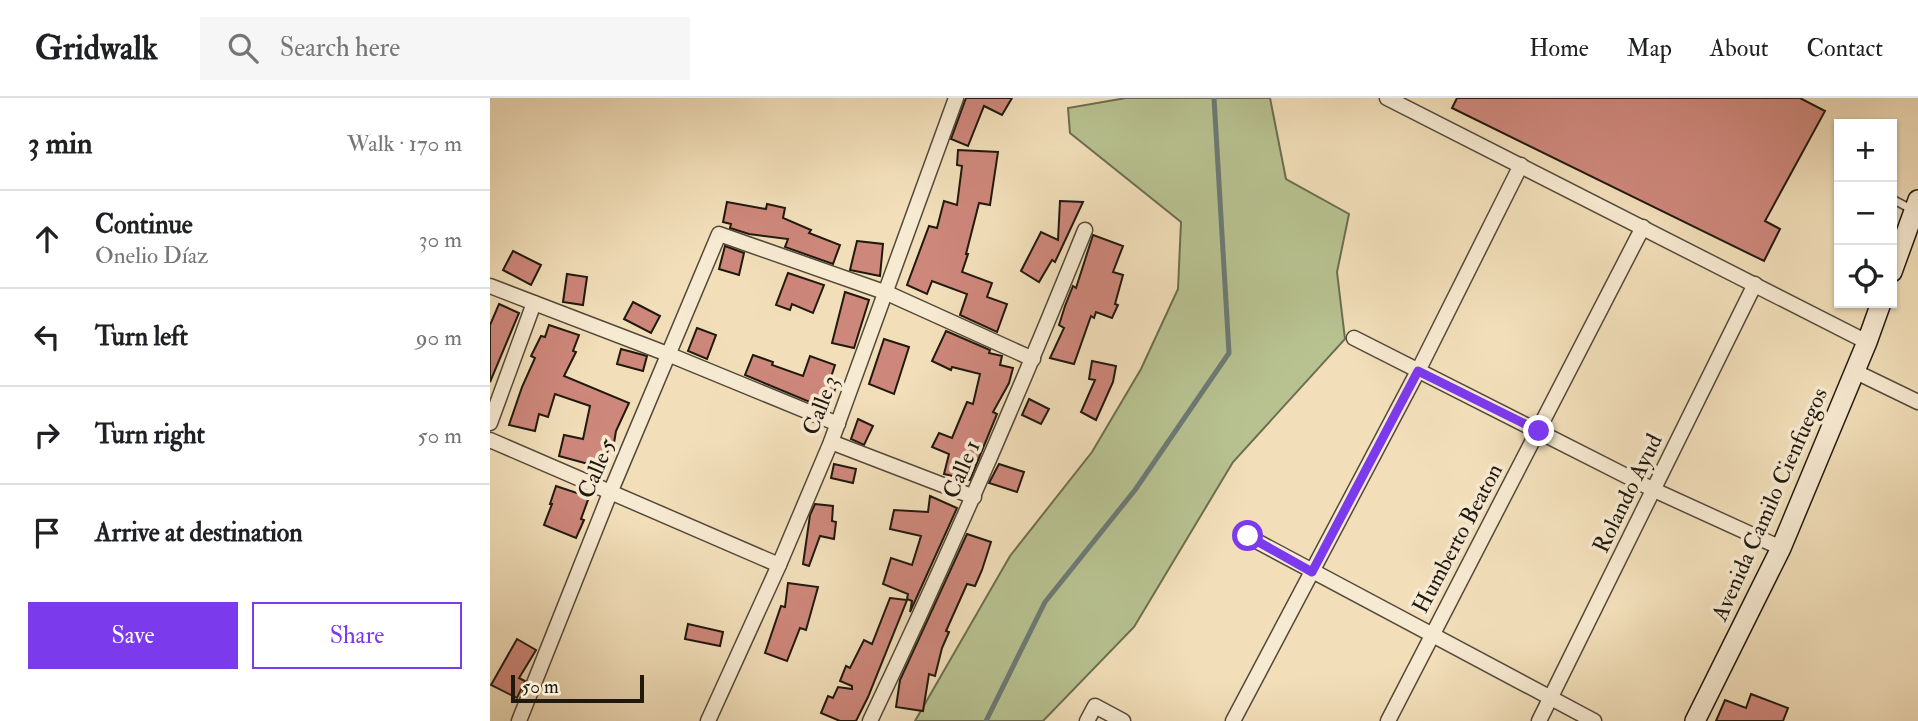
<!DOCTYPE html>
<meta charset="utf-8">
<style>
body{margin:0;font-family:"IM FELL Double Pica",serif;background:#f6f6f6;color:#202124}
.controls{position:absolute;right:21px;top:21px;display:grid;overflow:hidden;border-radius:0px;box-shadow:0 2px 5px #0004}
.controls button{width:63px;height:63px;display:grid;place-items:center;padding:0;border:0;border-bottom:2px solid #e0e0e0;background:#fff;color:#202124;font:35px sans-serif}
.scale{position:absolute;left:21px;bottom:18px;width:133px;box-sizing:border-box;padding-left:7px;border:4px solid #20190e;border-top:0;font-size:19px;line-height:24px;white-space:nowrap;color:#20190e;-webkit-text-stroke:5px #f7ead2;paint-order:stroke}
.stop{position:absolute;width:21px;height:21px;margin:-16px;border:5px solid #7c3aed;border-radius:50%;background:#fff}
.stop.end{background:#7c3aed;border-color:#fff;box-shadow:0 2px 7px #0008}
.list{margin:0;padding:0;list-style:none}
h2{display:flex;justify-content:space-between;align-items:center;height:91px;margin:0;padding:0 28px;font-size:30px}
h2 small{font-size:23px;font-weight:400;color:#757577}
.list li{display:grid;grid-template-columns:46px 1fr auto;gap:21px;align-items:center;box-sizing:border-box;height:98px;padding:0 28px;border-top:2px solid #e0e0e0}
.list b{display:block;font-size:26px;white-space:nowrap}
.list p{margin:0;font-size:23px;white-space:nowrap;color:#757577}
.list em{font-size:23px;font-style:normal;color:#757577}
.actions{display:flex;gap:14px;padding:21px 28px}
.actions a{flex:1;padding:16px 0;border:2px solid #7c3aed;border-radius:0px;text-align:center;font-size:24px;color:#7c3aed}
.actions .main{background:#7c3aed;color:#fff}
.icon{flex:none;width:38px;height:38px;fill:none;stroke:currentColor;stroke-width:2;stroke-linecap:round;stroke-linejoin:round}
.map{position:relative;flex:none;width:1428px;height:623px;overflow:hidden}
header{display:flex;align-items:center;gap:42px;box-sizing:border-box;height:98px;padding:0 35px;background:#fff;border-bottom:2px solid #e0e0e0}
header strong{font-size:33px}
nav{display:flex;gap:38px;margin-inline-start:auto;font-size:24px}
.search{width:490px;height:63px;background:#f6f6f6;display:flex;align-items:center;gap:18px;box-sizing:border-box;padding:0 24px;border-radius:0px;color:#757577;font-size:26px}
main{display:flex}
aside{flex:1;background:#fff}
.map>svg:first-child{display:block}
.green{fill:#b8c291;stroke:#6c6e50;stroke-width:2}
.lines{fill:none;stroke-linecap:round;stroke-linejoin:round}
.stream{stroke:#6c7a75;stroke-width:5}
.building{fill:#ce877b;stroke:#20190e;stroke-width:2}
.lane-casing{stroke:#544a39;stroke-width:10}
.street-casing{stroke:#544a39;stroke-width:17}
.secondary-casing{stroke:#20190e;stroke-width:22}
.lane{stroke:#f7ead2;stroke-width:7}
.street{stroke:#f7ead2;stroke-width:14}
.secondary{stroke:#f7ead2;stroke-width:19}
.route{stroke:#7c3aed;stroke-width:9}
.labels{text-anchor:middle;stroke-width:7;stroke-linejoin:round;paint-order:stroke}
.street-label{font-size:23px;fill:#20190e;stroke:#f7ead2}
</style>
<header>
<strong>Gridwalk</strong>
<div class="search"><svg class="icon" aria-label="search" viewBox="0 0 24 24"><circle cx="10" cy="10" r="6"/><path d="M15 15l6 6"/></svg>Search here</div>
<nav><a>Home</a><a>Map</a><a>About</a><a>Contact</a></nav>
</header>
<main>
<aside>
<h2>3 min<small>Walk · 170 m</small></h2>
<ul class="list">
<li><svg class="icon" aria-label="ahead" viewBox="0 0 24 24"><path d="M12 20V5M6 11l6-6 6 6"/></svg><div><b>Continue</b><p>Onelio Díaz</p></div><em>30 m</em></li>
<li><svg class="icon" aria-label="left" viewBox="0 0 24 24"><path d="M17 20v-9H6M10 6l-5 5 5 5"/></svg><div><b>Turn left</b></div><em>90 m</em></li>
<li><svg class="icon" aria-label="right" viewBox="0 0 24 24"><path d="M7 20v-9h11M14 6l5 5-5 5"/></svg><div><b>Turn right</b></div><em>50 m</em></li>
<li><svg class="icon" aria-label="arrive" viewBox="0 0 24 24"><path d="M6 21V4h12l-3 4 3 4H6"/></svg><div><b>Arrive at destination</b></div></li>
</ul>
<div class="actions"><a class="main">Save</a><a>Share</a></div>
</aside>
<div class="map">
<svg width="1428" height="623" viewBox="0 0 1428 623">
<rect width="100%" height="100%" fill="#f2dfba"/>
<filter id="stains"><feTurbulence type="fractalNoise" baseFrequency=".00286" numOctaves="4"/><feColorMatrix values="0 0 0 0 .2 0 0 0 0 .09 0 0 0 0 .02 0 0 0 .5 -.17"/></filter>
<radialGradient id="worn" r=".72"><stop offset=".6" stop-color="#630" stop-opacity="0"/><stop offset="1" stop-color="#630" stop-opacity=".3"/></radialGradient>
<!-- green -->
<path class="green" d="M636,0H780L796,81L859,116L847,174L855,241L743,364L644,529L553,623H425L520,458L602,354L651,271L688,191L691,124L580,35L578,10Z"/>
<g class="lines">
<!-- stream -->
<path class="stream" d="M496,623L555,504L645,392L739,255L724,0"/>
</g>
<!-- building -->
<g class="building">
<path d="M476,0H522L512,17L494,8L478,48L461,41Z"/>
<path d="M967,0H1310L1335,13L1275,123L1290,131L1274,163L962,10Z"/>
<path d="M468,52L508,54L500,107L489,105L476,156H478L472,174L502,185L497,199L517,206L507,234L470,217L477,196L442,183L437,196L417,187L439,128L447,130L454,103L467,107L472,68L467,67Z"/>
<path d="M570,103L593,104L565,164L562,162L549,184L531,173L551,134L568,142Z"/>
<path d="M237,104L276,111L277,106L295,110L293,120L321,132L319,135L350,147L343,166L295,149L298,141L259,136L240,130L241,126L233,124Z"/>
<path d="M603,137L633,148L623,174L633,177L625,206L628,207L622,220L606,214L604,220L601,218L584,266L560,260L574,230L569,227L575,208L583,188L586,190Z"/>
<path d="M367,143L393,146L390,178L360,172Z"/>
<path d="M235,148L254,155L249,177L229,171Z"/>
<path d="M23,153L51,167L41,187L13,172Z"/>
<path d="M298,175L334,187L323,215L302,206L300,212L286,207Z"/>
<path d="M77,176L97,179L93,207L73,204Z"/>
<path d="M355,194L379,202L364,250L342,245Z"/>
<path d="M143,204L170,218L161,235L134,221Z"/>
<path d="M9,206L29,215L0,284V227Z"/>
<path d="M59,227L89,237L83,253L86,254L74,278L139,305L126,333L124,345L120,344L113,370L69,358L74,337L93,341L100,308L65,296L58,319L49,316L45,333L19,327L32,289L45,260L41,258L51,238L55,239Z"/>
<path d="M207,230L226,237L217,261L198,253Z"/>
<path d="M456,233L500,252L499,255L512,258L510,267L523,270L519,285L503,314L507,316L480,382L454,376L459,356L442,349L449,335L462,340L477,304L483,306L490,276L462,269L461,272L442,263Z"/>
<path d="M394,241L419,249L404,296L379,286Z"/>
<path d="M131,251L157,258L153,273L127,266Z"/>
<path d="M263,257L283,264L282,267L313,278L320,258L345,267L340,282L347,284L339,312L255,277Z"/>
<path d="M602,263L626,268L623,284L606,322L591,314L605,282L599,281Z"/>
<path d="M539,301L559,311L551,326L532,317Z"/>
<path d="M368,321L383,328L374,347L361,341Z"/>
<path d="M344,366L366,371L363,385L341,380Z"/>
<path d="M509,366L534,374L527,394L499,385Z"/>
<path d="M66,388L99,399L91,421L94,422L86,440L54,427L62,406H60Z"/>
<path d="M440,398L467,410L420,514L422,503L417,501L418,496L393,486L401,460L422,467L431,438L400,431L404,412L438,414Z"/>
<path d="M325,406L343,408L342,423L346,424L344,441L330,438L319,468L313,466L320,417Z"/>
<path d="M477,436L501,444L492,472L485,488L477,486L456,533L459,534L452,550L445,578L439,576L433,613L406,609L410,582Z"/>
<path d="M298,485L328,489L316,532L310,530L297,563L275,555L291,508L295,509Z"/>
<path d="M400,500L417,502L378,599L366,623H350L331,615L338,598L343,600L348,589L362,591V588L350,583L356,568L360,570L374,542L382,546Z"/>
<path d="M198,526L233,534L230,548L195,541Z"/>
<path d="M27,541L46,552L29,580L35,583L27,600L1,587Z"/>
<path d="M1261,596L1298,610L1293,623H1226L1235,602L1256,610Z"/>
</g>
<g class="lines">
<!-- lane casing -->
<g class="lane-casing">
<path id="lane" d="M1402,101L1423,112"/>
</g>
<!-- street casing -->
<g class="street-casing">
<g id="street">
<path d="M897,0L1377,244"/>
<path d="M0,188L180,257L348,326"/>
<path d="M864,240L1164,392L1291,450"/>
<path d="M1364,273L1428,304"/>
<path d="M0,325L44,205"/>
<path d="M0,342L289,467"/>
<path d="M341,344L484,399"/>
<path d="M757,438L1104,623"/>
<path d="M29,623L120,395L229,136L397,195L543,261"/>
<path d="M218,623L289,467L341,344L466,0"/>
<path d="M380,623C457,462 528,298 595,132"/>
<path d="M597,623L605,608L633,623"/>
<path d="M743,623L928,273L1031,67"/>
<path d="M898,623L1153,129"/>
<path d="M1049,623L1265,186"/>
</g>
</g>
<!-- secondary casing -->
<g class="secondary-casing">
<g id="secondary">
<path d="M1402,174L1428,102"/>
<path d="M1205,623L1291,450L1377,244L1391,205"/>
</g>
</g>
<!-- lane -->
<use href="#lane" class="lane"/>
<!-- street -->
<use href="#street" class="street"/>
<!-- secondary -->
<use href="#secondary" class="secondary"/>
</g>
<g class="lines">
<!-- route -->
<path class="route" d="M758,438L822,474L928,273L1049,333"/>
</g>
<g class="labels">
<!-- street labels -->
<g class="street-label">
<text transform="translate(330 307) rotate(-69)" y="8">Calle 3</text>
<text transform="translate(106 370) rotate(-67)" y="8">Calle 5</text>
<text transform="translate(471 371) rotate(-67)" y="8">Calle 1</text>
<text transform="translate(1137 395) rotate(-64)" y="8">Rolando Ayud</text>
<text transform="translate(1279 406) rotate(-66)" y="8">Avenida Camilo Cienfuegos</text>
<text transform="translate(967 440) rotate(-62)" y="8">Humberto Beaton</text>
</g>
</g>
<rect width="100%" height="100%" filter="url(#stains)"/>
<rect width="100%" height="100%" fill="url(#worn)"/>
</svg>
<div class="controls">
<button>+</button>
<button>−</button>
<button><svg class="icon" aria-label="locate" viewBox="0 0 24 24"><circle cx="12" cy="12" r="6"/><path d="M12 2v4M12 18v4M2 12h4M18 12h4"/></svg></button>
</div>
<div class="scale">50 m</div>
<div class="stop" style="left:758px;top:438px"></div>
<div class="stop end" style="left:1049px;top:333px"></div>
</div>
</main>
